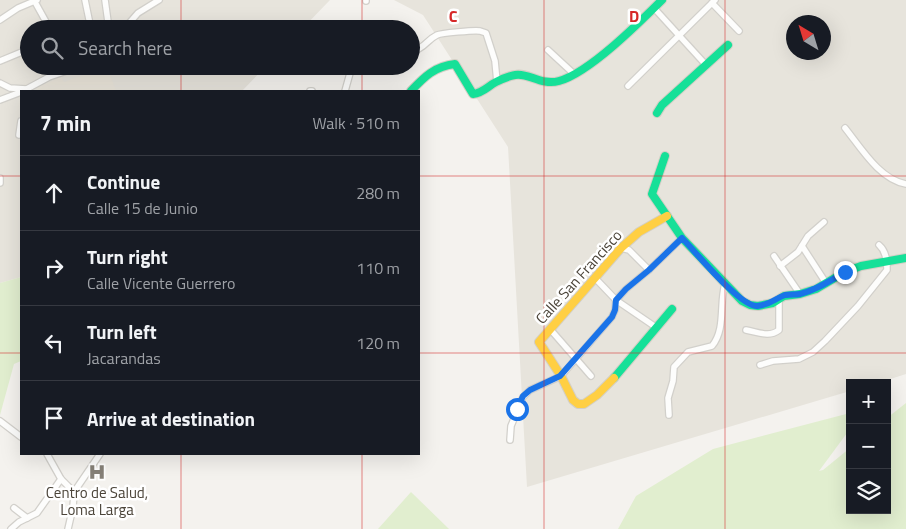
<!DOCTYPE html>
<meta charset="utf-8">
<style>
body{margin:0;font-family:"Titillium Web",sans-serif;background:#20242c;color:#f1f3f6}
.controls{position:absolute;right:15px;bottom:15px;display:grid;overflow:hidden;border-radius:0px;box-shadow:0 5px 20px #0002}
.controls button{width:45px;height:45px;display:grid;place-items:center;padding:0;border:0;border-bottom:1px solid #363941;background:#171b24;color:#f1f3f6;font:25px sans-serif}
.compass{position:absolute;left:786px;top:15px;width:45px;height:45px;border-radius:50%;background:#171b24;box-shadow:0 5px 20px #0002;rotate:322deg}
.stop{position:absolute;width:15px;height:15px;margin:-11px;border:4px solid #1a73e8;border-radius:50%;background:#fff}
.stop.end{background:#1a73e8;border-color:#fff;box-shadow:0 1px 5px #0008}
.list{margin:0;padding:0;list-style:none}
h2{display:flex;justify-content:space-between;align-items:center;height:65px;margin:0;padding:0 20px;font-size:21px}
h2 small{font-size:16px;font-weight:400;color:#9ea1a6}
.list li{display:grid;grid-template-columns:32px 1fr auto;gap:15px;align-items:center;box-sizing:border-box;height:75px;padding:0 20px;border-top:1px solid #363941}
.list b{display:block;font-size:19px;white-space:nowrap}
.list p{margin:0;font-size:16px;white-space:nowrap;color:#9ea1a6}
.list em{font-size:16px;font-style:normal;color:#9ea1a6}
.icon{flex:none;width:28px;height:28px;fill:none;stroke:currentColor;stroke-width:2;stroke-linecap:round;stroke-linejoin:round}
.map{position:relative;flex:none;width:906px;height:529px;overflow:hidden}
.search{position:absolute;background:#171b24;box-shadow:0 5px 20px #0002;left:20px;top:20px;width:400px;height:55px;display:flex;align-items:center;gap:12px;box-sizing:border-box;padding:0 18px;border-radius:28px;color:#9ea1a6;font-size:19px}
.panel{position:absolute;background:#171b24;box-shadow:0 5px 20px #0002;left:20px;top:90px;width:400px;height:365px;border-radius:0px}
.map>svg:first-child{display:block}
.residential{fill:#e7e4dc;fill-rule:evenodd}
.education{fill:#eae5da}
.green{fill:#e1eecf}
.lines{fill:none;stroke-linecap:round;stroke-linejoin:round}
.street-casing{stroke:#d2d0cb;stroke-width:8}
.fast-casing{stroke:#d3cfc5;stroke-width:10}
.slow-casing{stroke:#d3cfc5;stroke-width:10}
.street{stroke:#fdfdfc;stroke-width:5.5}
.fast{stroke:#16e098;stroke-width:8}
.slow{stroke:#ffcf43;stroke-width:8}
.route{stroke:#1a73e8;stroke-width:6}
.grid{fill:none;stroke:#d62828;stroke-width:1;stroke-opacity:0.55}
.labels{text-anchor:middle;stroke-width:5;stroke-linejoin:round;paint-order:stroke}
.street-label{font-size:15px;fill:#4b4439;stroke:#fff}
.poi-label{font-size:15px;fill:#4b4439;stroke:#fff}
.grid-label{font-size:16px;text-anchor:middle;font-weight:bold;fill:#d62828;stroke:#fff;stroke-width:5;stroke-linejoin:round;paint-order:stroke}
</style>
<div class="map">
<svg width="906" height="529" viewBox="0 0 906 529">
<rect width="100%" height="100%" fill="#f4f2ee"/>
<!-- residential -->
<g class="residential">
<path d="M0,0H330L302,29H29V66H266L242,91H21V277L0,283Z"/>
<path d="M394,0H906V374L878,383H850V391L527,487L508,147L423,15ZM794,22H824V52H794Z"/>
</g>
<!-- education -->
<path class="education" d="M107,67L116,91H38L36,88L61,77L64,82Z"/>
<!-- green -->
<g class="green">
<path d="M21,277V361L14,364L0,415V283Z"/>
<path d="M906,403V529H618L636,496L713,449L850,413V429L819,471L823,470L850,448V510H887V418Z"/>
<path d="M411,492L449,529H378Z"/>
</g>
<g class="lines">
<!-- street casing -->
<g class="street-casing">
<g id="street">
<path d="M85,0L91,29"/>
<path d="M105,0L109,29"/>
<path d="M366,1V0"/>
<path d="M35,2L50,29"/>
<path d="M712,3L739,31"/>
<path d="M654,8L706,65"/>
<path d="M0,20L18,8L37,0"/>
<path d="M124,29L138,13L159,0"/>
<path d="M548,50L574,74"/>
<path d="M411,52C427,47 425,41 437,35C441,33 475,30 480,31L486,33L495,61L497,82"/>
<path d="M0,61L29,49"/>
<path d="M371,66L372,69L378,70L390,66"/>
<path d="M0,83L10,88L26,89"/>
<path d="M628,86L715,0"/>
<path d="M23,91L49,77L81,66"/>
<path d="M310,91H312"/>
<path d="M345,91L352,66"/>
<path d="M0,100L21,92"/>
<path d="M845,128C861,148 880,180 906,184"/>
<path d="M19,135L21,121"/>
<path d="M0,178V183"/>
<path d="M802,246L826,283"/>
<path d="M621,248L629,250L649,270"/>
<path d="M774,256L800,294"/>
<path d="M780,266L798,252L808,236L824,222"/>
<path d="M595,278L616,300L657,328"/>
<path d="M550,329L591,376"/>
<path d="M746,330C758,332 769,338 779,330V299"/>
<path d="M760,365L773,361L799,359L813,352L825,341L858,306L887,270C887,260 886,251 879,245"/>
<path d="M669,415L668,398L673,381L674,367L688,352L712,346C726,329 719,304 725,284"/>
<path d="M0,421L21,437"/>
<path d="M510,440L511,426L523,397L530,390L561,376L612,317L615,310L616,300L626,289L649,270L682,238"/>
<path d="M47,454L61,479L74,492"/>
<path d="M74,492L100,454"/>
<path d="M14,508L27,518"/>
<path d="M11,529L19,522L37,513L61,479"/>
<path d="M68,529L73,507L74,492"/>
</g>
</g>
<!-- fast casing -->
<g class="fast-casing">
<g id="fast">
<path d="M411,91C424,77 435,66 455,64L473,94C483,93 488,86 496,82C502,79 509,76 515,75C528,72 541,86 559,81C589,73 640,22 662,0"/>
<path d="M657,113L662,105L728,45"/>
<path d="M665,156L652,194L682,238L742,301L750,305L758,306L773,303L784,296L800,294L816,289L845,272L861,266L906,258"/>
<path d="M614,378L672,309"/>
</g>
</g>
<!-- slow casing -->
<g class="slow-casing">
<path id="slow" d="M614,378L597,395L584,404H578L573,400L561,376L539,342L621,248L639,232L667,216"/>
</g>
<!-- street -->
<use href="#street" class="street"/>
<!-- fast -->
<use href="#fast" class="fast"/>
<!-- slow -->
<use href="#slow" class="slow"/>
</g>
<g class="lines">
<!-- route -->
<path class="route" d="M517,409L523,396L530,390L560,376L612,317L615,310L616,300L626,289L649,270L682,238C696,252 739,306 757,306C771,305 775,298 785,295C790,294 796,295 800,294C817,290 831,280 845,272"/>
</g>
<!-- grid -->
<path class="grid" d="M181,0V29M362,0V29M544,0V529M725,0V529M181,66V91M362,66V91M0,176H21M419,176H906M0,353H21M419,353H906M181,454V529M362,454V529"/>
<!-- icons -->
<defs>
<g id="hospital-bare" transform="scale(1.35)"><path d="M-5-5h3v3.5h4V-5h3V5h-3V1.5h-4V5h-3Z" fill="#868178" stroke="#fff" stroke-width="2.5" paint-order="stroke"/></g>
</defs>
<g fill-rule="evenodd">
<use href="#hospital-bare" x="97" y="472"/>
</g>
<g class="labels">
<!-- street labels -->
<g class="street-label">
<text transform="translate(579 277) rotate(-48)" y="5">Calle San Francisco</text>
</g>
<!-- poi labels -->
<g class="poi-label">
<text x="97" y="498">Centro de Salud,<tspan x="97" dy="17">Loma Larga</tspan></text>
</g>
</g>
<g class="grid-label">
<text x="453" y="22">C</text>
<text x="634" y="22">D</text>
</g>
</svg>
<div class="controls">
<button>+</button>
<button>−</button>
<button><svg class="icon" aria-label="layers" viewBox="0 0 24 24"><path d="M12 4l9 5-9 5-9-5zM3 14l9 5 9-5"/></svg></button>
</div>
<svg class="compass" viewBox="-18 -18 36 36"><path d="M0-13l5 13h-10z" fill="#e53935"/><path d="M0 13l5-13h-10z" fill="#9ea1a6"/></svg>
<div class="stop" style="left:517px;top:409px"></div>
<div class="stop end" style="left:845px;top:272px"></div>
<div class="search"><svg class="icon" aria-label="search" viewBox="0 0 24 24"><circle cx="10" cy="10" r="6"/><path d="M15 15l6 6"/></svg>Search here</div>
<section class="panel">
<h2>7 min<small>Walk · 510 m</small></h2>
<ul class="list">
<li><svg class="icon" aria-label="ahead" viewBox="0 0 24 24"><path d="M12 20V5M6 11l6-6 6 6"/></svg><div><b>Continue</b><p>Calle 15 de Junio</p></div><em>280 m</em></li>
<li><svg class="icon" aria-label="right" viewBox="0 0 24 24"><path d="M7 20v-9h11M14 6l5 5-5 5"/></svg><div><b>Turn right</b><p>Calle Vicente Guerrero</p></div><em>110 m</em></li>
<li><svg class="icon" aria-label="left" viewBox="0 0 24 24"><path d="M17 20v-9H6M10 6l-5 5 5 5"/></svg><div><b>Turn left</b><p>Jacarandas</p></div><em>120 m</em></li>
<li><svg class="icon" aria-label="arrive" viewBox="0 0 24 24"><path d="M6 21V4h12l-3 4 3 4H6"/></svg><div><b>Arrive at destination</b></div></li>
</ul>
</section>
</div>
